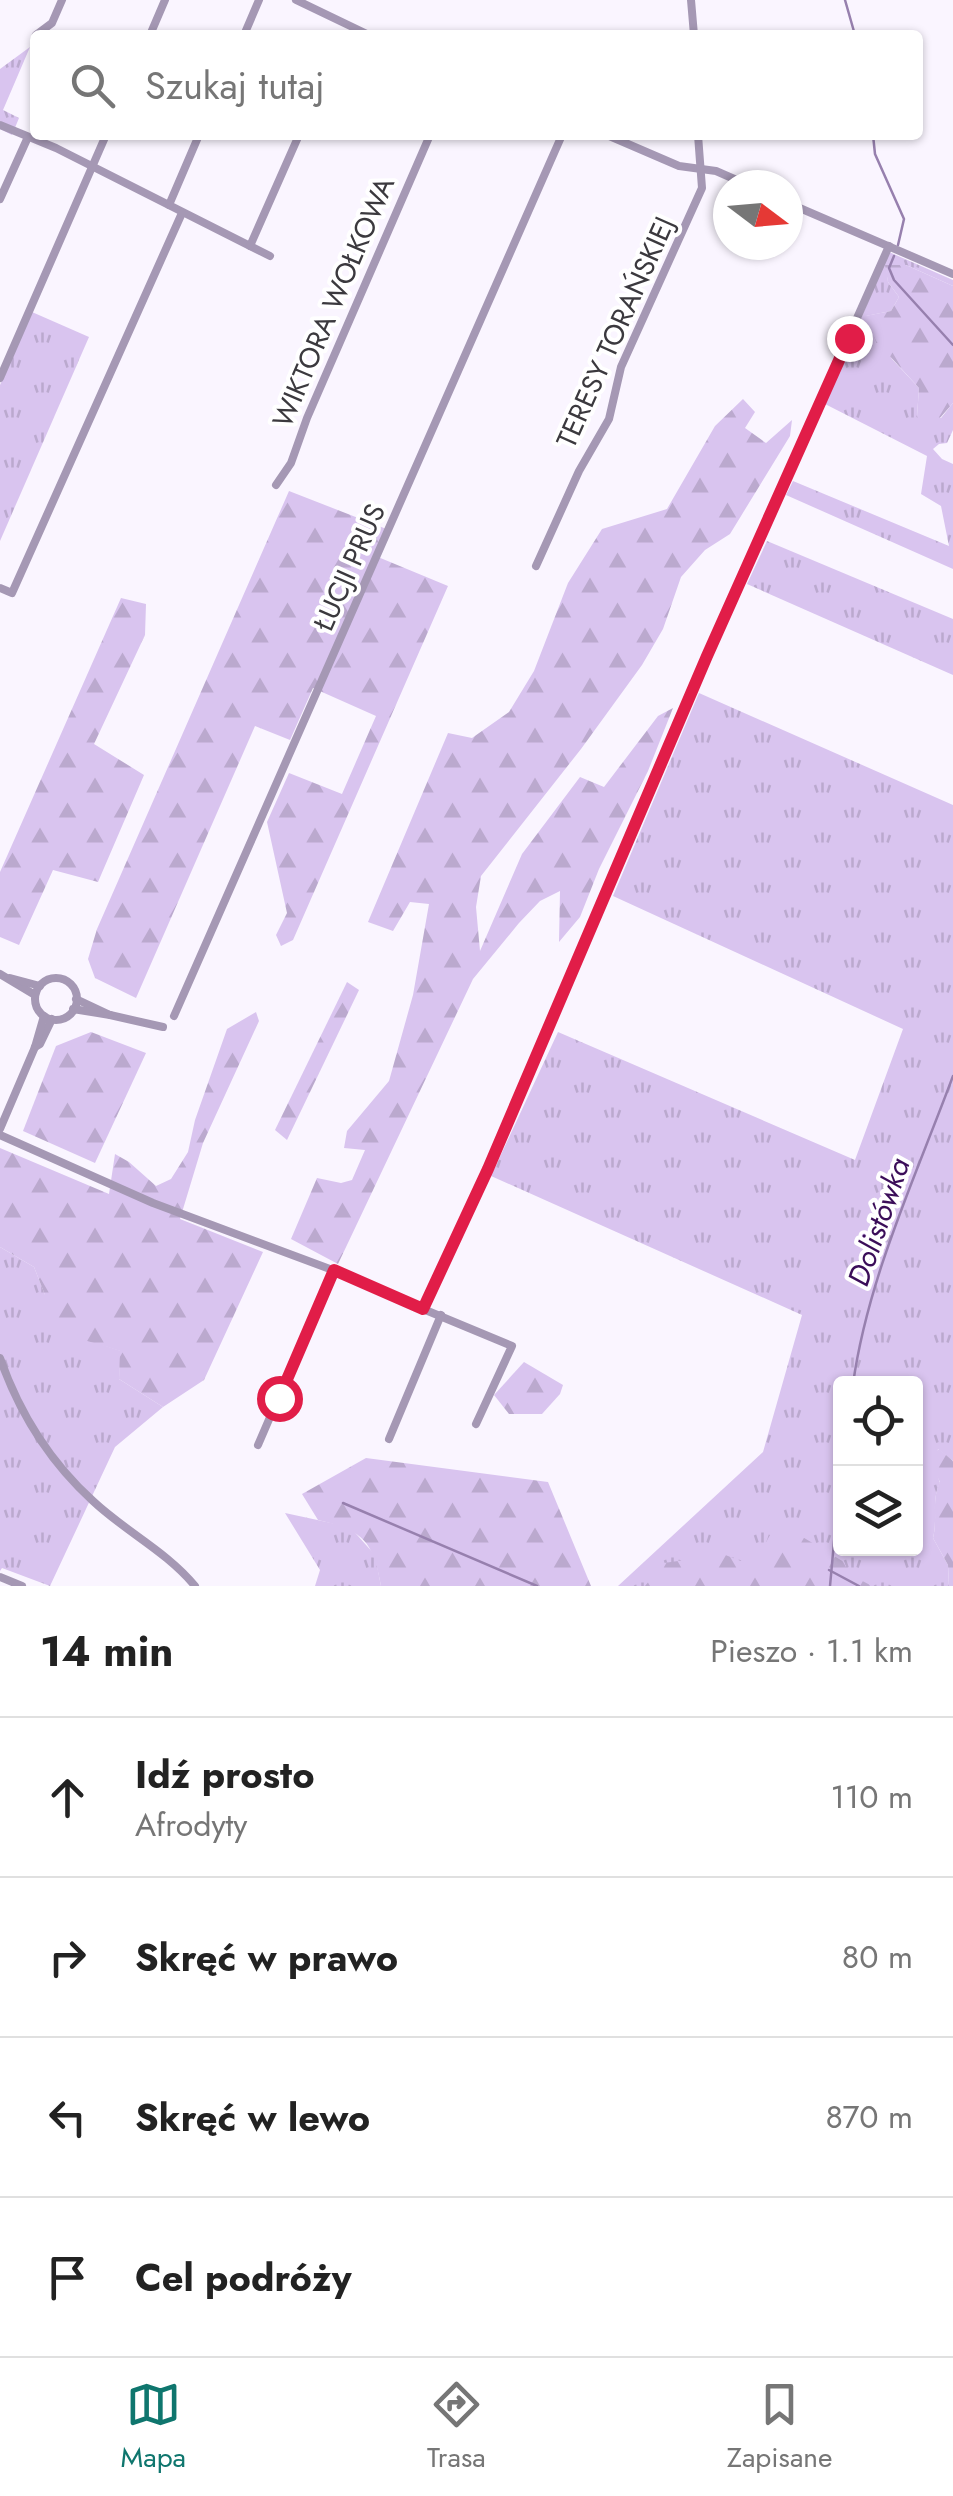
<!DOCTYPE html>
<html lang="pl">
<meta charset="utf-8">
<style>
body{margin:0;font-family:Jost,sans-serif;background:#f2f2f2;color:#222}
.controls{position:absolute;right:30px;bottom:30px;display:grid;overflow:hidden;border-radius:10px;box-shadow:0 2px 8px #0004}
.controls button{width:90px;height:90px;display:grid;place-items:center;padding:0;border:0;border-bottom:2px solid #e0e0e0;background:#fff;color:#222;font:50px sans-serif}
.compass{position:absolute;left:713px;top:170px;width:90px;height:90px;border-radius:50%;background:#fff;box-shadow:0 2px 8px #0004;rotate:106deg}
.stop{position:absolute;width:30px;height:30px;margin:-22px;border:8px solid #e11d48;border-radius:50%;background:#fff}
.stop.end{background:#e11d48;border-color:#fff;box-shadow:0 2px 10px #0008}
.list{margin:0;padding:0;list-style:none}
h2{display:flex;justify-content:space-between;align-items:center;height:130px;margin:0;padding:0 40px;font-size:42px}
h2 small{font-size:32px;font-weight:400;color:#767676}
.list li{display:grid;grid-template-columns:65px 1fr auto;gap:30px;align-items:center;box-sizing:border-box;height:160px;padding:0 40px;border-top:2px solid #e0e0e0}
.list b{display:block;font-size:38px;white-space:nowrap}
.list p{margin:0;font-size:32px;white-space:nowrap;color:#767676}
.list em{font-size:32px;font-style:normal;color:#767676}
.icon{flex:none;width:55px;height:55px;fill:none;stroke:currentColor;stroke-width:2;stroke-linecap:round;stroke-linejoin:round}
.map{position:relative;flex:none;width:953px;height:1586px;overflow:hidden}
.search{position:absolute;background:#fff;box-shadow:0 2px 8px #0004;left:30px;right:30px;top:30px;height:110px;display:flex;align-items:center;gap:25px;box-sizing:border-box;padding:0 35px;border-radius:10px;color:#767676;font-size:38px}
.sheet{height:770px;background:#fff}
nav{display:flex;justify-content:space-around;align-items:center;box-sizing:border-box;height:140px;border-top:2px solid #e0e0e0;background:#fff;font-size:28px;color:#767676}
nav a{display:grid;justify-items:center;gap:5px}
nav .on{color:#0f766e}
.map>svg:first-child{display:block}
.grass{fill:url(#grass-tufts);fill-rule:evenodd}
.forest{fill:url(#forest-firs)}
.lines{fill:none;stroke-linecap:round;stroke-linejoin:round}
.stream{stroke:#9780ae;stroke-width:2.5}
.minor{stroke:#a598b4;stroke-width:8}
.route{stroke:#e11d48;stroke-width:12}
.labels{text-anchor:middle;stroke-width:8;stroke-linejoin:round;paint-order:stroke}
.street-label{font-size:28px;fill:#3b393e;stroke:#fff}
.water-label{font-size:30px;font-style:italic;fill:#3b0d59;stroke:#fff}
</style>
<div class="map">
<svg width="953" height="1586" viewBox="0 0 953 1586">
<defs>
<pattern id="grass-tufts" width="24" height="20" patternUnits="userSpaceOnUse" patternTransform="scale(2.5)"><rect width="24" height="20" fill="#d9c4ef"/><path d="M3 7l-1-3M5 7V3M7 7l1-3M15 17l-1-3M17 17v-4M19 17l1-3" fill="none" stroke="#bba9ce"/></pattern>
<pattern id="forest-firs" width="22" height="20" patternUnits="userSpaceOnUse" patternTransform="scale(2.5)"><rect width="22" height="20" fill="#d9c4ef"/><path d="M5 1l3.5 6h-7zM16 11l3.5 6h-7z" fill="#bba9ce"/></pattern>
</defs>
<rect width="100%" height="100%" fill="#faf5ff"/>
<!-- grass -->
<g class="grass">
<path d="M30,47L3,110L19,118L12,135L0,129V69Z"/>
<path d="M889,252L953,280V286L906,265H886L888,282L899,297L891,311L866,316L892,359L919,388L917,416L941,418L953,403V430L947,443L939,444L933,449L942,459L953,464V569L786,495L793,481L949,546L941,506L921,494L927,456L825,404Z"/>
<path d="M32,312L89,337L0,541V385Z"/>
<path d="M767,541L953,619V675L747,584Z"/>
<path d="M699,693L953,805V1461L938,1449L935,1468L940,1483C931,1500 938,1518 933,1538L948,1565L949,1586H618L763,1452L802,1315L491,1176L558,1032L855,1160L903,1029L613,896ZM840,1384H916V1548H840Z"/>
<path d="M0,1247L34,1267L59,1330L121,1351L119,1379L163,1407L115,1447L50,1586L2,1568L0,1571Z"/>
<path d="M285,1513L350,1527L375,1555L381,1586H315L320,1570Z"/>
</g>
<!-- forest -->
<g class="forest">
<path d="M885,265H906L953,286V403L933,426L920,424L917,416L919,388L876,341L865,316L891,311L899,297L888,282Z"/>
<path d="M743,399L755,412L745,428L766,443L792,420L790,436L730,534L705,550L681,577L663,629L642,665L581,749L481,876L476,907L480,951L522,854L580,777L604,787L658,716L673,708L648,771L599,869L580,917L559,942L560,891L540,901L519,923L473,979L338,1264L291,1239L317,1178L341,1183L352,1180L365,1150L344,1148L347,1131L389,1081L413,995L429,904L410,902L393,931L368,922L448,733L472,738L509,712L534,671L568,583L602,529L667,509L715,426Z"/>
<path d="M289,491L389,530L378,557L448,586L293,940L281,946L276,935L287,913L267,822L289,773L342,794L376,716L313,688L290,740L255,726L136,998L95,978L88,959L97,929Z"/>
<path d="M121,598L146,604L145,635L94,744L144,775L98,882L53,870L19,945L0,937V872Z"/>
<path d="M347,982L359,990L287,1140L275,1130Z"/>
<path d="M256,1012L259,1021L203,1143L180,1219L263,1252L204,1380L163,1407L119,1379L120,1351C93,1341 40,1333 28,1304L45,1295L34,1267L0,1247V1148L109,1194L115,1154L129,1162L156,1186L171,1179L188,1152L195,1120L227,1029Z"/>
<path d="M91,1032L146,1053L95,1163L23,1131L56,1046Z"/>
<path d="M524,1362L563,1385L560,1394L542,1414H509L494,1395Z"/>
<path d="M939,1449L953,1461V1586H949L948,1565L933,1538C938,1518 931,1500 940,1482L928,1459Z"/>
<path d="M366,1458L548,1482L591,1586H381C373,1541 363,1530 318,1520L302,1494Z"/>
<path d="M776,1527H786L844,1562L849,1574L872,1586H645L664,1563L685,1560L700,1564L710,1549L751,1565C763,1555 765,1539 776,1527Z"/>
</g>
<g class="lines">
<!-- stream -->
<g class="stream">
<path d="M845,0L855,35"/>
<path d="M873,135L875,154L904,219L898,245"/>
<path d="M894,256L889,268L894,280L953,345"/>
<path d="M853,1384C868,1277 916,1176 953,1076"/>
<path d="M343,1503L537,1586"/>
<path d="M829,1570L859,1586"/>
<path d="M830,1586L840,1476"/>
</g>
<!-- minor -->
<g class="minor">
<path d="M296,0L369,35"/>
<path d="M691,0L694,35"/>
<path d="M36,35L52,23L62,0"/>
<path d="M150,35L165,0"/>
<path d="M244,35L259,0"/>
<path d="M0,125L56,148L270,256"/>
<path d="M607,135L679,166L716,171L748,185"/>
<path d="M0,199L28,137"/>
<path d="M788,203L953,274"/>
<path d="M169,205L199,135"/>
<path d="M250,246L299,135"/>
<path d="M0,378L106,135"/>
<path d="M276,485L291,463L307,418L430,135"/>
<path d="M536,566L579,471L609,419L621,367L702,188L698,135"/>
<path d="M0,588L12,593L182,213"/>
<path d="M0,974L35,995"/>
<path d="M10,978L40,986"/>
<circle cx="56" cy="999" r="21"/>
<path d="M76,999L110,1015L163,1027"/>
<path d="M73,1009L110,1015"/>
<path d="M174,1016L562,135"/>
<path d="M35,1047L40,1044L52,1019"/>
<path d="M0,1129L35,1047L44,1016"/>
<path d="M0,1135L153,1203L354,1278L423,1309L488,1169L707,656L889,246"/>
<path d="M423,1309L512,1346L476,1424"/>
<path d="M0,1358C19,1412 50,1462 93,1501C126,1532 166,1551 195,1586"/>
<path d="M389,1439L441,1315"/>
<path d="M258,1445L333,1271"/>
<path d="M0,1577L22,1586"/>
</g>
</g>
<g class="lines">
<!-- route -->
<path class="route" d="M279,1398L334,1270L423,1309L488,1169L707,656L849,338"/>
</g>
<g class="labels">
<!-- street labels -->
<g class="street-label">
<text transform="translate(333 302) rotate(-67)" y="10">WIKTORA WOŁKOWA</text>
<text transform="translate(615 332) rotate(-66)" y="10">TERESY TORAŃSKIEJ</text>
<text transform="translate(349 567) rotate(-66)" y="10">ŁUCJI PRUS</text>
</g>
<!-- water labels -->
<g class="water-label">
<text transform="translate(879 1222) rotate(-71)" y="10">Dolistówka</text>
</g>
</g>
</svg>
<div class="controls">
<button><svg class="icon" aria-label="locate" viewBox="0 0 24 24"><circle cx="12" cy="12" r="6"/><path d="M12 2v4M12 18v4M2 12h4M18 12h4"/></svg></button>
<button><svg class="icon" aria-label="layers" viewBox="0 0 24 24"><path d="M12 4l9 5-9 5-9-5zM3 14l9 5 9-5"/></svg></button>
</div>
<svg class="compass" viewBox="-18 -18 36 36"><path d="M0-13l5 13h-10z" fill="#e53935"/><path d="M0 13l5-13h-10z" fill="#767676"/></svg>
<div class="stop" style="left:279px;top:1398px"></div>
<div class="stop end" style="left:849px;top:338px"></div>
<div class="search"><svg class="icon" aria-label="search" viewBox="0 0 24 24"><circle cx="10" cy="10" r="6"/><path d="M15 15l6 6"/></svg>Szukaj tutaj</div>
</div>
<section class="sheet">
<h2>14 min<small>Pieszo · 1.1 km</small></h2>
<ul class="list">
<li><svg class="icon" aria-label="ahead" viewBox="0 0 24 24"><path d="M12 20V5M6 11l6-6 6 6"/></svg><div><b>Idź prosto</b><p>Afrodyty</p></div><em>110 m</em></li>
<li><svg class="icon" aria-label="right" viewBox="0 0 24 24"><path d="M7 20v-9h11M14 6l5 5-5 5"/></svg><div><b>Skręć w prawo</b></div><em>80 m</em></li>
<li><svg class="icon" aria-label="left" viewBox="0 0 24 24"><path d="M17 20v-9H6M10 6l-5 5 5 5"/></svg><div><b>Skręć w lewo</b></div><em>870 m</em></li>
<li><svg class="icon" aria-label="arrive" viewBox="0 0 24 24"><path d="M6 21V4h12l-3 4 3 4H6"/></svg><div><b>Cel podróży</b></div></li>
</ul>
</section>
<nav>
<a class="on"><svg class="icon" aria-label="map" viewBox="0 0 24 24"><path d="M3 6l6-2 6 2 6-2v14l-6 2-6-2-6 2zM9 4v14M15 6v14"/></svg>Mapa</a>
<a><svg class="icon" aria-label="directions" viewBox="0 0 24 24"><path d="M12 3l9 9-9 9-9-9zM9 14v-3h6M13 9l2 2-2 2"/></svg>Trasa</a>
<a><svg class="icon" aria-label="saved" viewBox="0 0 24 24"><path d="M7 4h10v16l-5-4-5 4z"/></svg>Zapisane</a>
</nav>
